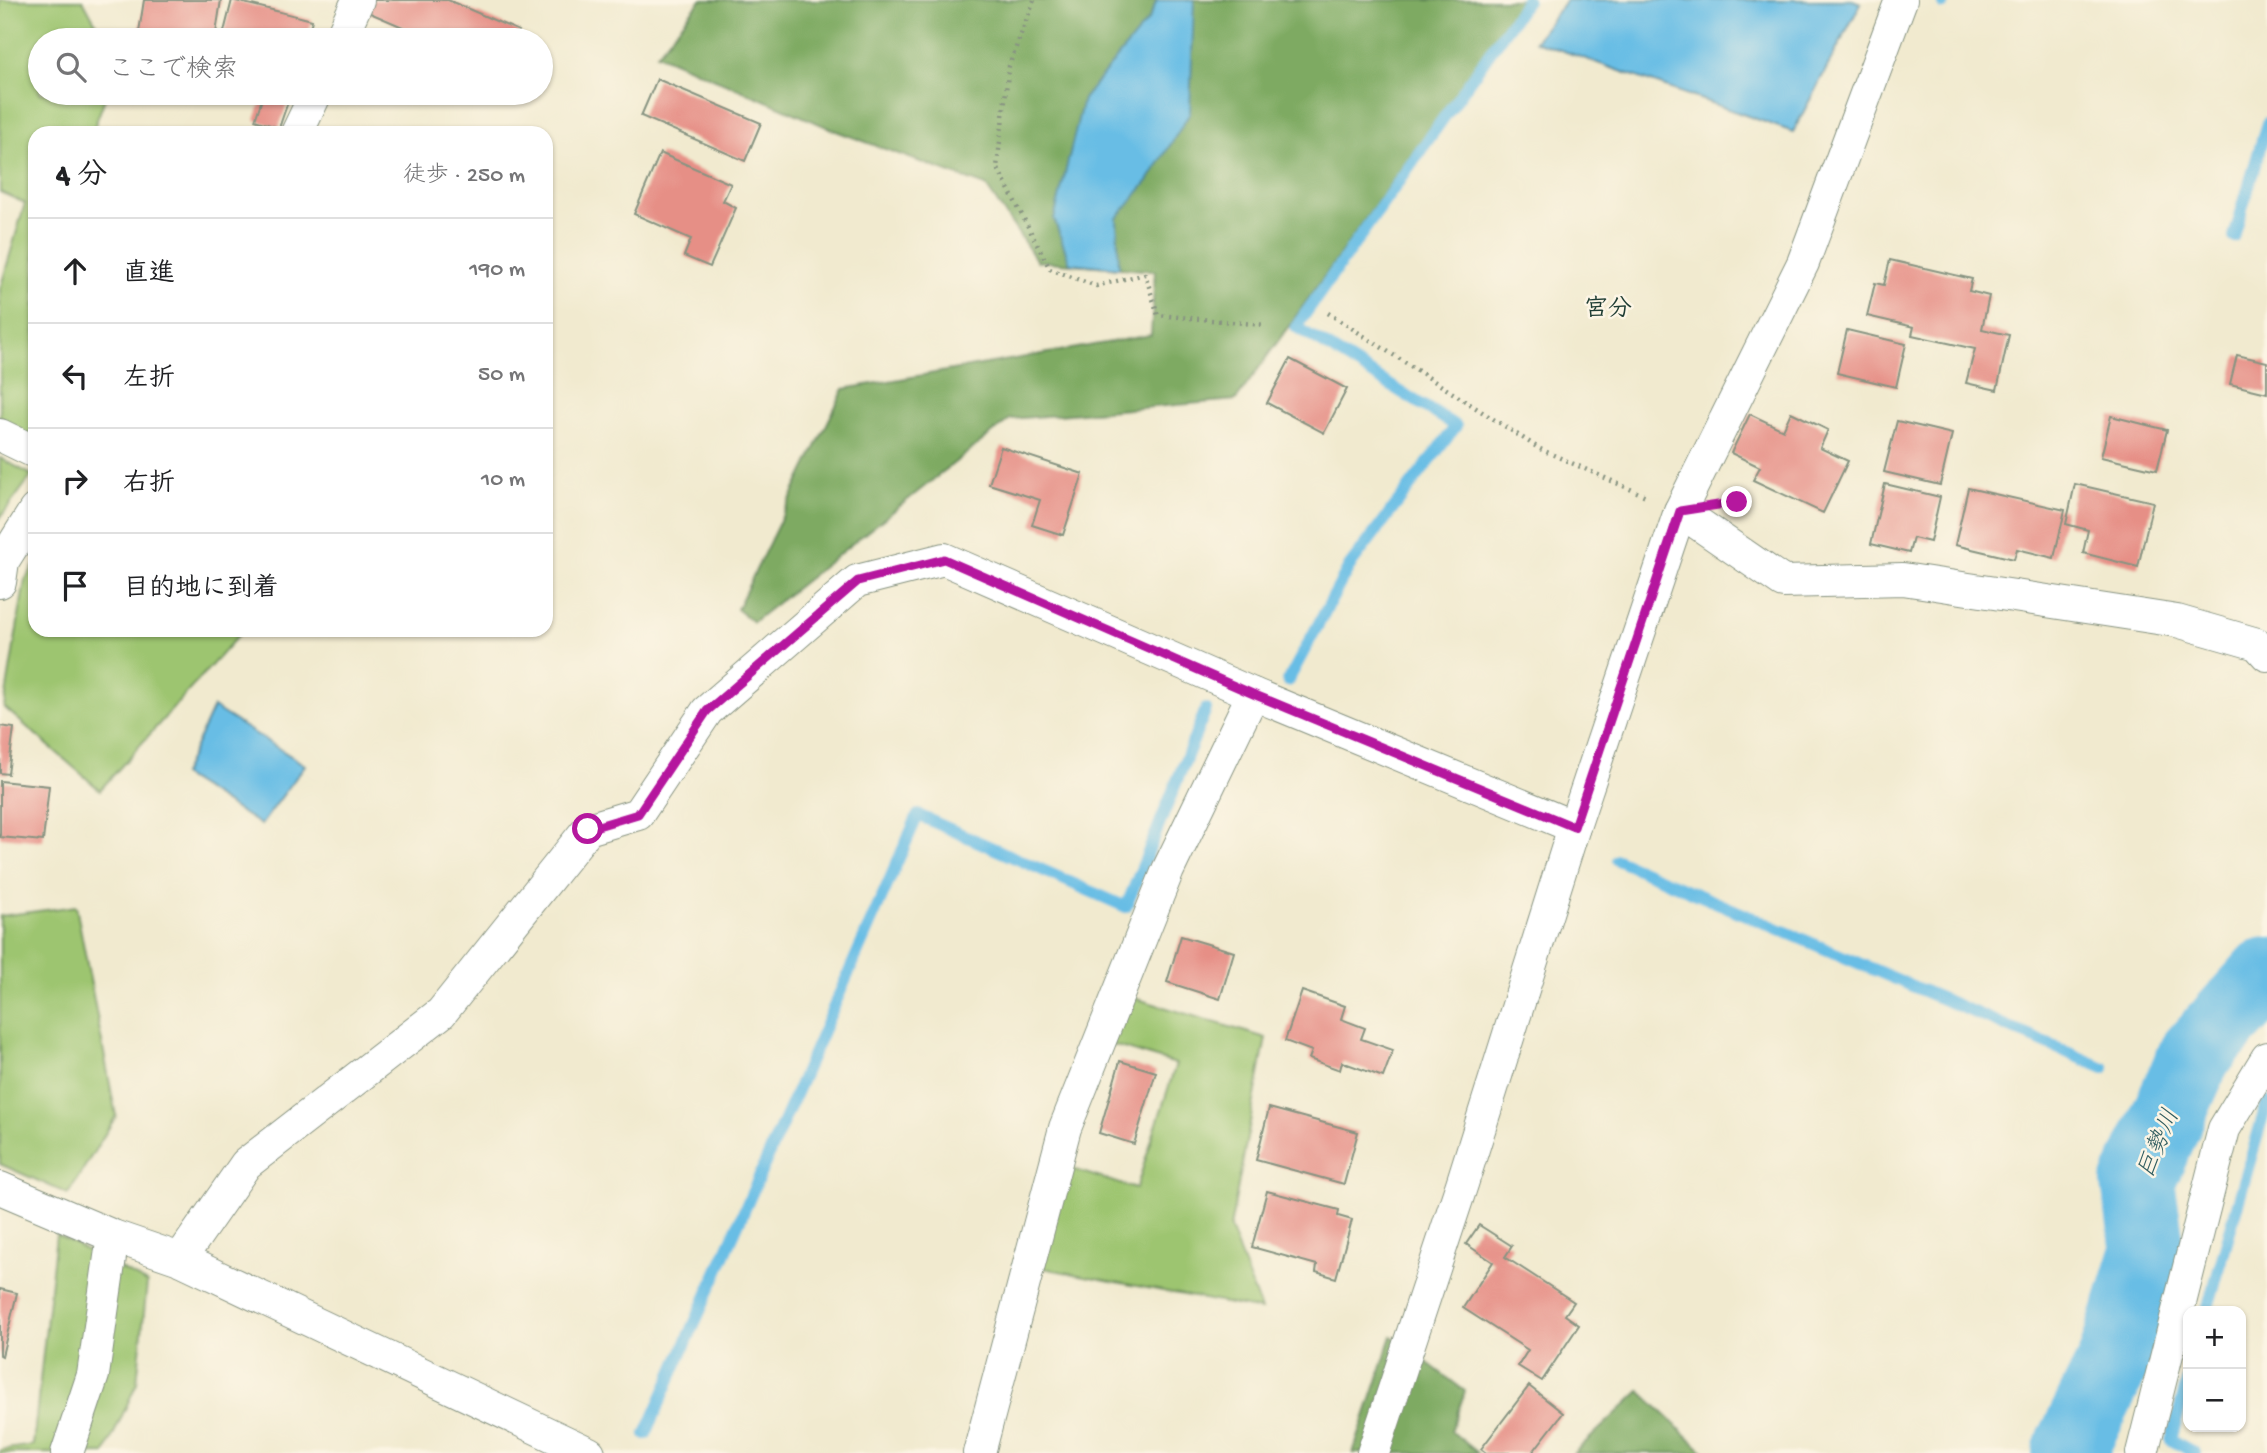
<!DOCTYPE html>
<html lang="ja">
<meta charset="utf-8">
<style>
body{margin:0;font-family:"Gochi Hand","Klee One",sans-serif;background:#f6f6f6;color:#202124}
.controls{position:absolute;right:21px;bottom:21px;display:grid;overflow:hidden;border-radius:14px;box-shadow:0 2px 5px #0004}
.controls button{width:63px;height:63px;display:grid;place-items:center;padding:0;border:0;border-bottom:2px solid #e0e0e0;background:#fff;color:#202124;font:35px sans-serif}
.stop{position:absolute;width:21px;height:21px;margin:-16px;border:5px solid #b5179e;border-radius:50%;background:#fff}
.stop.end{background:#b5179e;border-color:#fff;box-shadow:0 2px 7px #0008}
.list{margin:0;padding:0;list-style:none}
h2{display:flex;justify-content:space-between;align-items:center;height:91px;margin:0;padding:0 28px;font-size:30px}
h2 small{font-size:23px;font-weight:400;color:#757577}
.list li{display:grid;grid-template-columns:46px 1fr auto;gap:21px;align-items:center;box-sizing:border-box;height:105px;padding:0 28px;border-top:2px solid #e0e0e0}
.list b{display:block;font-size:26px;white-space:nowrap}
.list em{font-size:23px;font-style:normal;color:#757577}
.icon{flex:none;width:38px;height:38px;fill:none;stroke:currentColor;stroke-width:2;stroke-linecap:round;stroke-linejoin:round}
.map{position:relative;flex:none;width:2267px;height:1453px;overflow:hidden}
.search{position:absolute;background:#fff;box-shadow:0 2px 5px #0004;left:28px;top:28px;width:525px;height:77px;display:flex;align-items:center;gap:18px;box-sizing:border-box;padding:0 24px;border-radius:38px;color:#757577;font-size:26px}
.panel{position:absolute;background:#fff;box-shadow:0 2px 5px #0004;left:28px;top:126px;width:525px;height:511px;border-radius:21px}
.map>svg:first-child{display:block}
.green{fill:#9dc570;stroke:#5e8152;stroke-width:2}
.forest{fill:#7eaa62;stroke:#4e744b;stroke-width:2}
.water{fill:#68bde5;stroke:#447d8c;stroke-width:2}
.lines{fill:none;stroke-linecap:round;stroke-linejoin:round}
.stream{stroke:#68bde5;stroke-width:12}
.river{stroke:#68bde5;stroke-width:74}
.building{fill:#e68f86}
.minor-casing{stroke:#889482;stroke-width:34}
.path{stroke:#889482;stroke-width:4.5;stroke-dasharray:2 5;stroke-linecap:butt}
.minor{stroke:#fff;stroke-width:32}
.route{stroke:#b5179e;stroke-width:9}
.labels{text-anchor:middle;stroke-width:5;stroke-linejoin:round;paint-order:stroke}
.neighbourhood-label{font-size:24px;font-weight:bold;fill:#1f3d34;stroke:#fcf5e5}
.water-label{font-size:24px;font-style:italic;fill:#315d60;stroke:#fcf5e5}
</style>
<div class="map">
<svg width="2267" height="1453" viewBox="0 0 2267 1453">
<rect width="100%" height="100%" fill="#fcf5e5"/>
<filter id="ink" filterUnits="userSpaceOnUse"><feTurbulence type="fractalNoise" baseFrequency=".0143" numOctaves="2"/><feDisplacementMap in="SourceGraphic" scale="14" xChannelSelector="R" yChannelSelector="G"/><feConvolveMatrix kernelMatrix="1 2 1 2 8 2 1 2 1" color-interpolation-filters="sRGB"/></filter>
<filter id="wash" filterUnits="userSpaceOnUse"><feTurbulence type="fractalNoise" baseFrequency=".00686" numOctaves="4" result="noise"/><feDisplacementMap in="SourceGraphic" scale="28" xChannelSelector="R" yChannelSelector="G"/><feGaussianBlur stdDeviation="1.57" result="paint"/><feColorMatrix in="noise" values="0 0 0 0 0 0 0 0 0 0 0 0 0 0 0 0 0 1.4 0 .05"/><feComposite in="paint" operator="in"/></filter>
<g filter="url(#wash)">
<rect width="100%" height="100%" fill="#f1eacf"/>
<!-- green -->
<g class="green">
<path d="M0,0H83L105,40H40V93H107L92,133H35V442L0,427V289L25,203L0,192Z"/>
<path d="M0,458L32,475L0,518Z"/>
<path d="M35,565V630H243L100,790L4,707L25,580Z"/>
<path d="M76,906L116,1116L68,1194L0,1164V916Z"/>
<path d="M1108,990L1266,1038L1230,1228L1261,1310L1043,1268L1044,1160L1136,1189L1176,1064L1090,1038Z"/>
<path d="M56,1234L147,1283L137,1383L105,1453H0V1450L33,1445Z"/>
</g>
<!-- forest -->
<g class="forest">
<path d="M701,0H1522L1236,400L1010,419L753,622L737,609L844,389L1151,335L1155,271L1037,261L986,186L836,131L657,54Z"/>
<path d="M1392,1336L1465,1391L1451,1431L1478,1453H1353Z"/>
<path d="M1640,1391L1703,1451V1453H1574Z"/>
</g>
<!-- water -->
<g class="water">
<path d="M1157,0H1194L1190,113L1148,181L1117,218L1119,268L1070,263L1054,219L1083,99L1149,19Z"/>
<path d="M1566,0H1852L1861,3L1793,132L1535,41Z"/>
<path d="M213,707L305,765L261,825L182,775Z"/>
</g>
<g class="lines">
<!-- stream -->
<g class="stream">
<path d="M1943,4L1944,0"/>
<path d="M2234,237L2267,123"/>
<path d="M1288,681L1349,567L1456,426L1296,327L1527,0"/>
<path d="M1617,860L2104,1068"/>
<path d="M2207,1311L2267,1102"/>
<path d="M2188,1378L2171,1440L2195,1453"/>
<path d="M646,1434L918,815L1126,907L1206,709"/>
</g>
<!-- river -->
<path class="river" d="M2069,1453L2114,1361L2148,1251L2138,1182L2195,1055L2267,974"/>
</g>
<g id="blocks">
<!-- building -->
<g class="building">
<path d="M144,0H221L215,40H192L139,32Z"/>
<path d="M232,0L312,20L307,40H222Z"/>
<path d="M368,0H448L519,31L515,40H433L363,10Z"/>
<path d="M657,79L761,123L745,161L641,116Z"/>
<path d="M264,93H291L279,128L255,120Z"/>
<path d="M660,153L731,184L723,201L736,208L710,267L684,256L691,239L634,214Z"/>
<path d="M1890,260L1972,279L1969,291L1989,296L1982,329L2009,335L1997,390L1966,383L1975,349L1912,335L1914,327L1867,316L1875,283L1884,285Z"/>
<path d="M1847,330L1906,344L1896,387L1837,373Z"/>
<path d="M2237,355L2267,362V393L2230,384Z"/>
<path d="M1290,359L1347,389L1324,433L1267,403Z"/>
<path d="M1791,412L1828,430L1820,448L1848,461L1823,513L1753,480L1760,467L1731,453L1750,414L1783,430Z"/>
<path d="M2111,416L2167,430L2157,470L2101,457Z"/>
<path d="M1897,421L1952,434L1940,485L1884,472Z"/>
<path d="M1001,447L1083,474L1063,535L1032,525L1040,500L989,484Z"/>
<path d="M1885,484L1940,497L1930,542L1913,538L1909,553L1871,544Z"/>
<path d="M2075,484L2153,502L2138,567L2083,553L2088,530L2066,524Z"/>
<path d="M1968,488L2065,510L2054,558L2017,549L2014,559L1955,545Z"/>
<path d="M0,726L14,728L8,774L0,773Z"/>
<path d="M0,781L49,786L43,841L0,837Z"/>
<path d="M1181,936L1234,952L1220,999L1167,982Z"/>
<path d="M1302,991L1345,1006L1341,1019L1365,1028L1361,1039L1393,1050L1383,1077L1342,1062L1340,1070L1309,1059L1312,1051L1285,1041Z"/>
<path d="M1120,1061L1156,1072L1134,1144L1099,1133Z"/>
<path d="M1269,1108L1358,1132L1344,1184L1256,1160Z"/>
<path d="M1267,1191L1339,1210L1338,1216L1352,1220L1336,1278L1316,1272L1317,1265L1252,1247Z"/>
<path d="M1479,1225L1512,1246L1505,1257L1574,1302L1565,1315L1579,1325L1542,1381L1518,1366L1528,1350L1463,1308L1493,1262L1466,1244Z"/>
<path d="M0,1289L17,1293L2,1356L0,1355Z"/>
<path d="M1529,1386L1563,1413L1532,1453H1486L1481,1449Z"/>
</g>
</g>
</g>
<g filter="url(#ink)">
<use href="#blocks" fill-opacity="0" stroke="#889482" stroke-width="2"/>
<g class="lines">
<!-- minor casing -->
<g class="minor-casing">
<g id="minor">
<path d="M340,40L358,0"/>
<path d="M297,133L316,93"/>
<path d="M0,435L35,452"/>
<path d="M1680,511L1783,582L1903,579L2177,621L2257,644L2267,655"/>
<path d="M0,582L3,561L35,510"/>
<path d="M0,1188L113,1236L180,1259L589,1453"/>
<path d="M180,1259L246,1164L441,1013L588,829L638,814L707,711L857,581L944,559L1253,694L1574,827"/>
<path d="M67,1453L93,1375L113,1236"/>
<path d="M979,1453L1065,1128L1168,870L1253,694"/>
<path d="M1373,1453L1462,1184L1574,827L1680,511L1803,263L1901,0"/>
<path d="M2142,1453L2224,1129L2267,1058"/>
</g>
</g>
<!-- path -->
<g class="path">
<path d="M1034,0L1009,66L997,167L1050,269L1096,286L1145,274L1158,315L1264,325"/>
<path d="M1328,313L1540,449L1648,497"/>
</g>
<!-- minor -->
<use href="#minor" class="minor"/>
</g>
</g>
<g class="lines" filter="url(#ink)">
<!-- route -->
<path class="route" d="M588,829L638,814L707,711L858,581L944,559L1253,694L1574,827L1680,511L1737,502"/>
</g>
<g class="labels">
<!-- neighbourhood labels -->
<g class="neighbourhood-label">
<text x="1608" y="315">宮分</text>
</g>
<!-- water labels -->
<g class="water-label">
<text transform="translate(2157 1143) rotate(-67)" y="8">巨勢川</text>
</g>
</g>
</svg>
<div class="controls">
<button>+</button>
<button>−</button>
</div>
<div class="stop" style="left:588px;top:829px"></div>
<div class="stop end" style="left:1737px;top:502px"></div>
<div class="search"><svg class="icon" aria-label="search" viewBox="0 0 24 24"><circle cx="10" cy="10" r="6"/><path d="M15 15l6 6"/></svg>ここで検索</div>
<section class="panel">
<h2>4 分<small>徒歩 · 250 m</small></h2>
<ul class="list">
<li><svg class="icon" aria-label="ahead" viewBox="0 0 24 24"><path d="M12 20V5M6 11l6-6 6 6"/></svg><div><b>直進</b></div><em>190 m</em></li>
<li><svg class="icon" aria-label="left" viewBox="0 0 24 24"><path d="M17 20v-9H6M10 6l-5 5 5 5"/></svg><div><b>左折</b></div><em>50 m</em></li>
<li><svg class="icon" aria-label="right" viewBox="0 0 24 24"><path d="M7 20v-9h11M14 6l5 5-5 5"/></svg><div><b>右折</b></div><em>10 m</em></li>
<li><svg class="icon" aria-label="arrive" viewBox="0 0 24 24"><path d="M6 21V4h12l-3 4 3 4H6"/></svg><div><b>目的地に到着</b></div></li>
</ul>
</section>
</div>
